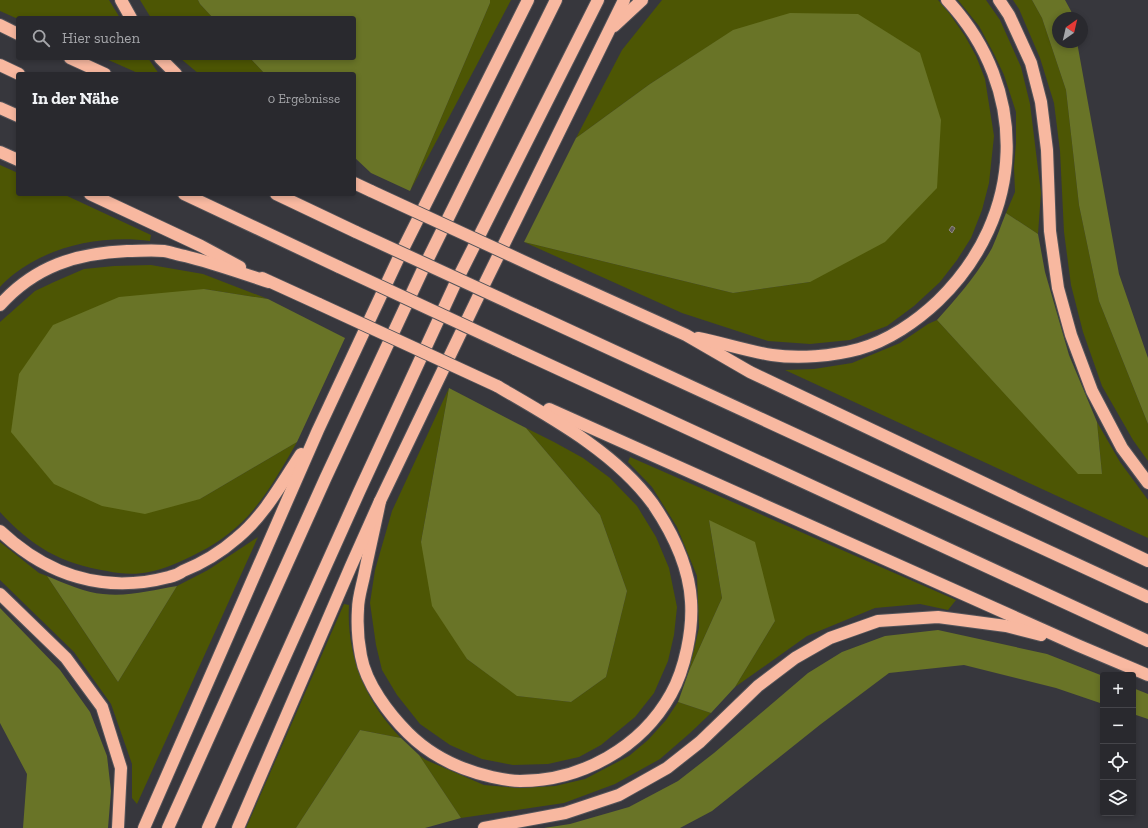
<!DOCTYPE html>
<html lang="de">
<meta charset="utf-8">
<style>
body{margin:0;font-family:"Zilla Slab",serif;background:#313136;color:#f1f3f6}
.controls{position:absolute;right:12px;bottom:12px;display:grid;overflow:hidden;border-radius:4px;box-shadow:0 2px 6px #0003}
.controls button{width:36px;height:36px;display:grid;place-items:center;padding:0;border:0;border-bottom:1px solid #45454a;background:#29292e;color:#f1f3f6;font:20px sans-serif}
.compass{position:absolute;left:1052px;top:12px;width:36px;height:36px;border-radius:50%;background:#29292e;box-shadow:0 2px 6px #0003;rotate:34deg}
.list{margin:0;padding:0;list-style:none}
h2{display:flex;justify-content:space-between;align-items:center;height:52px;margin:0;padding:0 16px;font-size:17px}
h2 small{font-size:13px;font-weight:400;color:#a5a6aa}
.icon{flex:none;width:22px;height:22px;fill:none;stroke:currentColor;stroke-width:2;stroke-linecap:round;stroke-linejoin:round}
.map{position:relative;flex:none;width:1148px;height:828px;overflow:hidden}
.search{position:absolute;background:#29292e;box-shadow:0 2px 6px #0003;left:16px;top:16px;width:340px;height:44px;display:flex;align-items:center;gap:10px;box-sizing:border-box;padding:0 14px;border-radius:4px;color:#a5a6aa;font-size:15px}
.panel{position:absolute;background:#29292e;box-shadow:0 2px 6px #0003;left:16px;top:72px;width:340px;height:124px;border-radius:4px}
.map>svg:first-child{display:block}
.green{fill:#4d5604}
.forest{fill:#697427}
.building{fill:#625b56;stroke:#8b847f}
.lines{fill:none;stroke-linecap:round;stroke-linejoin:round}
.highway-casing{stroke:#535359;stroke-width:14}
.highway{stroke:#f8b8a0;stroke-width:12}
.highway-bridge-casing{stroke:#535359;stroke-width:14;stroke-linecap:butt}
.highway-bridge{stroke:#f8b8a0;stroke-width:12}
</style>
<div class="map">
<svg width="1148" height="828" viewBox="0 0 1148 828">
<rect width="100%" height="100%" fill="#37373d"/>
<!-- green -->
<g class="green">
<path d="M0,0H109L120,18H18V19L0,11Z"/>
<path d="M140,0H198L200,4L213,18H151Z"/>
<path d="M490,0H511L410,191L490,3Z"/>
<path d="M662,0H938L949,13L965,36L976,56L985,79L994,136L989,183L982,210L971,238L957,260L940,282L914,306L887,326L850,340L810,344L768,341L682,313L524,242L733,293L810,282L734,30L650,84L576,138L622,50Z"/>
<path d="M958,0H986L1000,20L1021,67L1030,104L1041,193L1038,234L1006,213L1015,192L1014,167L1016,143V112L1004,75L994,54L979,26Z"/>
<path d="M1013,0H1032L1042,18L1066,90L1079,205L1099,301L1148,424V461L1133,440L1102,386L1083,332L1071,285L1064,232L1060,151L1054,103L1040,58L1019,9Z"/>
<path d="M104,58H148L159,74H140Z"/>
<path d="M180,58H250L265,74H199Z"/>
<path d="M0,165L18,173V194H63L151,235L150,241C104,235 51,245 14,274C9,278 4,282 0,287Z"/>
<path d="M151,265L203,274L268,299L204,289L200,499L297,442C282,468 268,494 248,516C232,533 213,546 192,556C178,563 164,569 149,572C136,575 120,574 107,571C61,564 31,546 0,512V322L35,291L54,282L84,269L114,266Z"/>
<path d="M937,320L1079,474H1102L1097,422L1120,462L1148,500V538L785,370L814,369L852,363L900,343L928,324Z"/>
<path d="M449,388L421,542L467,659L518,696L571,702L606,677L627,591L600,515L526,428L554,442L583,458L610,478L637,506L656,537L669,568L677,607L674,635L668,661L654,693L635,717L601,745L579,757L548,764L513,765L482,759L450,745L420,724L397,695L382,670L376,645L370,603L375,570L392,511Z"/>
<path d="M630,457L956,600L948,610L920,604L875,608L807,636L735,687L775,621L709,520L722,598L689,671L699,628L697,576L677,527L652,487L628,462Z"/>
<path d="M258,537L137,804L132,798V764L111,704L74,652L0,580V542L39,573L47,576L118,682L177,586L208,570Z"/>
<path d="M344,604L349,605C346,655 366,703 401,738L360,730L296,828H246Z"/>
<path d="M678,702L711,713L690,733L660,759L615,784L564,803L461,818L419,755L426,760L484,785L520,788L555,786L585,779L629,756L648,740L666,720Z"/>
</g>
<!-- forest -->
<g class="forest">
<path d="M198,0H490V3L410,191L371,173L354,157V74H265L250,58H354V18H213L200,4Z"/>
<path d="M1032,0H1065L1071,11L1073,18H1058V42H1077L1119,274L1148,358V424L1099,301L1079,205L1066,90L1042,18Z"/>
<path d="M790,13L858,14L920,53L941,120L937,188L885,242L810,282L733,293L524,242L576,138L650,84L733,30Z"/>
<path d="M1006,213L1038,234L1045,272L1069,355L1097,422L1102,474H1078L937,320C957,298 977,275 992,248C997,237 1001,225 1006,213Z"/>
<path d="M204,289L268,299L345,338L297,442L200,499L145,514L102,506L54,484L11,432L19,374L53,325L119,297Z"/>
<path d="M449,388L526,428L600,515L627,591L606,677L571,702L517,696L467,659L432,606L421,542Z"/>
<path d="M709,520L755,542L775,621L735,687L711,713L678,702L689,671L722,598Z"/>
<path d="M47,576C64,583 86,593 103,594C128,597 153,590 177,586L118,682Z"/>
<path d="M0,608L60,670L90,712L107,756L111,791L108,828H23L27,774L0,723Z"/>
<path d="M938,630L1047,654L1103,676V704L1056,688L964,665L889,673L821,724L712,811L680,828H544L570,824L629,807L678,781L714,753L808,673L842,652L885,636Z"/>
<path d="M1133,688L1148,694V719L1133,714Z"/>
<path d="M360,730L401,738L419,755L461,818L425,828H296Z"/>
</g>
<!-- building -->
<path class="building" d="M952,226L955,228L952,233L949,230Z"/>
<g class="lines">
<!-- highway casing -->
<g class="highway-casing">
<g id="highway">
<path d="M121,0L131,18"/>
<path d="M999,0L1009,15L1031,63L1041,102L1047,150L1050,231L1058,288L1071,335L1092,391L1122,448L1148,483"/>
<path d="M0,25L18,34"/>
<path d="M614,26L642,0"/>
<path d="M70,58L105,74"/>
<path d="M160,58L176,74"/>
<path d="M0,65L19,74"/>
<path d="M0,108L18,116"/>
<path d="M0,152L18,160"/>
<path d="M354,183L371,191"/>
<path d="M90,194L201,246L240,267"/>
<path d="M184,194L339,267"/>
<path d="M276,194L356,232"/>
<path d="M553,275L686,335L750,372L1148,561"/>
<path d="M262,278L319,304"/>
<path d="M0,305C35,266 77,253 127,251C139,251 152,250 164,251C171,252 178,255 185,256C213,263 241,273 269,282"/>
<path d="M534,314L1148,597"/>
<path d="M698,338C723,343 747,351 772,355C799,359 833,356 859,349C888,341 917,321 938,301C1026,216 1030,89 947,0"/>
<path d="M515,349L1148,641"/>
<path d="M549,409L1077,645L1148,675"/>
<path d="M380,501C375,526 369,551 364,576C362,586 358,598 358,609C357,624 358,641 361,656C366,684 389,714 408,733C431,756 461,770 492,777C501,779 511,781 520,781C581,781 641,748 671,694C685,669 693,630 691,601C689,566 672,532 653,504C615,452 552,418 497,386"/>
<path d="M0,531C48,576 105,594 169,577C174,576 179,574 183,571C203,563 221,552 237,538C264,516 282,483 301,454"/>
<path d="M0,594L66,658L102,707L121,768L118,828"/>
<path d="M144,828L318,430L399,257L528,0"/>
<path d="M168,828L326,477L423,269L556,0"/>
<path d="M208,828L359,492L455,284L598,0"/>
<path d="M238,828L351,566L380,501L479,295L624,0"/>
<path d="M484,828L565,813L619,795L667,768L700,742L758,686L795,658L830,638L878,621L938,617L1006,626L1041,635"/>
</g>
</g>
<!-- highway -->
<use href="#highway" class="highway"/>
<!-- highway-bridge casing -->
<g class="highway-bridge-casing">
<g id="highway-bridge">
<path d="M371,191L553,275"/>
<path d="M356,232L534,314"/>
<path d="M339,267L515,349"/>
<path d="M319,304L497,386"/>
</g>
</g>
<!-- highway-bridge -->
<use href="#highway-bridge" class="highway-bridge"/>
</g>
</svg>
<div class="controls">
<button>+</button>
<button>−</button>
<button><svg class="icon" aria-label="locate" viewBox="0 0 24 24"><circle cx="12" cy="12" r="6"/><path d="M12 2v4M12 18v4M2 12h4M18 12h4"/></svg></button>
<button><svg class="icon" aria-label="layers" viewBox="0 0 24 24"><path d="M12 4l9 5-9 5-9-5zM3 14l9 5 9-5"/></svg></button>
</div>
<svg class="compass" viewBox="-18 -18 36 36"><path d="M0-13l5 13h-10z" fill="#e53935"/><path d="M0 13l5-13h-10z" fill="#a5a6aa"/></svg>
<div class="search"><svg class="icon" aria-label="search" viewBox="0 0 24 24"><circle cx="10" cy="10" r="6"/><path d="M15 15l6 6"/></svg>Hier suchen</div>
<section class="panel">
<h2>In der Nähe<small>0 Ergebnisse</small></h2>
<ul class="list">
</ul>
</section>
</div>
